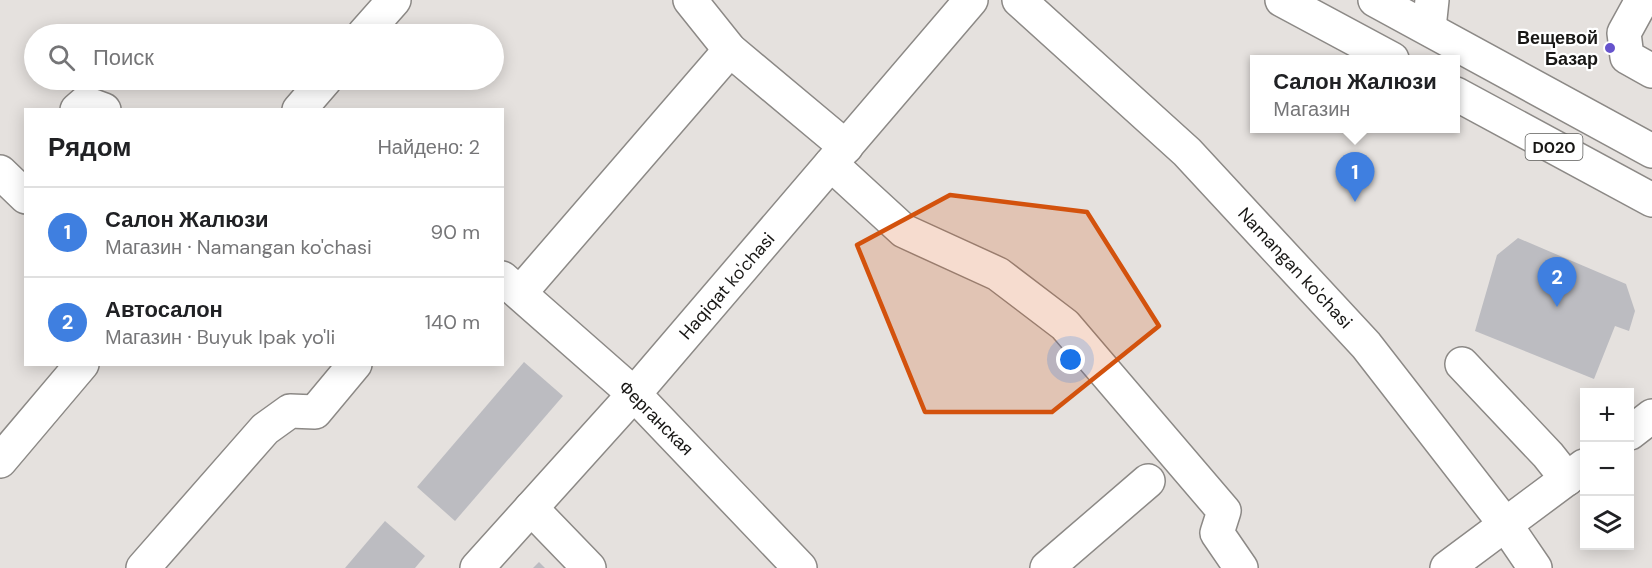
<!DOCTYPE html>
<html lang="ru">
<meta charset="utf-8">
<style>
body{margin:0;font-family:"DM Sans",sans-serif;background:#f2f2f2;color:#202124}
.controls{position:absolute;right:18px;bottom:18px;display:grid;overflow:hidden;border-radius:0px;box-shadow:0 3px 15px #0003}
.controls button{width:54px;height:54px;display:grid;place-items:center;padding:0;border:0;border-bottom:2px solid #e0e0e0;background:#fff;color:#202124;font:30px sans-serif}
.you{position:absolute;left:1071px;top:360px;width:21px;height:21px;margin:-15px;border:4px solid #fff;border-radius:50%;background:#1a73e8;box-shadow:0 0 0 9px #1a73e833}
.badge{display:grid;place-items:center;width:39px;height:39px;border-radius:50%;background:#6653cc;color:#fff;font-size:20px;font-weight:700}
.pin{position:absolute;translate:-50% -50px;filter:drop-shadow(0 2px 3px #0008)}
.pin::after{content:'';position:absolute;top:32px;width:21px;height:18px;background:inherit;clip-path:polygon(0 0,100% 0,50% 100%)}
.popup{position:absolute;left:1250px;top:55px;width:210px;height:78px;box-sizing:border-box;display:grid;place-content:center;border-radius:0px;background:#fff;filter:drop-shadow(0 2px 4px #0005);font-size:20px;white-space:nowrap;color:#757577}
.popup b{font-size:22px;color:#202124}
.popup::after{content:'';position:absolute;left:50%;top:100%;margin-left:-12px;border:12px solid transparent;border-top-color:#fff}
.list{margin:0;padding:0;list-style:none}
h2{display:flex;justify-content:space-between;align-items:center;height:78px;margin:0;padding:0 24px;font-size:26px}
h2 small{font-size:20px;font-weight:400;color:#757577}
.list li{display:grid;grid-template-columns:39px 1fr auto;gap:18px;align-items:center;box-sizing:border-box;height:90px;padding:0 24px;border-top:2px solid #e0e0e0}
.list b{display:block;font-size:22px;white-space:nowrap}
.list p{margin:0;font-size:20px;white-space:nowrap;color:#757577}
.list em{font-size:20px;font-style:normal;color:#757577}
.icon{flex:none;width:33px;height:33px;fill:none;stroke:currentColor;stroke-width:2;stroke-linecap:round;stroke-linejoin:round}
.map{position:relative;flex:none;width:1652px;height:568px;overflow:hidden}
.search{position:absolute;background:#fff;box-shadow:0 3px 15px #0003;left:24px;top:24px;width:480px;height:66px;display:flex;align-items:center;gap:15px;box-sizing:border-box;padding:0 21px;border-radius:33px;color:#757577;font-size:22px}
.panel{position:absolute;background:#fff;box-shadow:0 3px 15px #0003;left:24px;top:108px;width:480px;height:258px;border-radius:0px}
.map>svg:first-child{display:block}
.building{fill:#bcbcc1}
.lines{fill:none;stroke-linecap:round;stroke-linejoin:round}
.minor-casing{stroke:#8c8986;stroke-width:36}
.major-casing{stroke:#8c8986;stroke-width:36}
.minor{stroke:#fff;stroke-width:33}
.major{stroke:#fff;stroke-width:33}
.marked{fill:#d3520d;fill-opacity:0.2;stroke:#d3520d;stroke-width:4.5;stroke-linejoin:round}
.poi-dot{fill:#6653cc;stroke:#fff;stroke-width:2}
.labels{text-anchor:middle;stroke-width:4.5;stroke-linejoin:round;paint-order:stroke}
.shield{fill:#fff;stroke:#5d5d5b;stroke-width:1.5}
.shield-label{font-size:16px;font-weight:bold;fill:#181715}
.poi-label{font-size:18px;font-weight:bold;fill:#181715;stroke:#fff;text-anchor:end}
.street-label{font-size:18px;fill:#181715;stroke:#fff}
</style>
<div class="map">
<svg width="1652" height="568" viewBox="0 0 1652 568">
<rect width="100%" height="100%" fill="#e5e1de"/>
<!-- building -->
<g class="building">
<path d="M1518,238L1626,284L1635,311L1629,331L1615,326L1594,379L1475,331L1497,255Z"/>
<path d="M524,362L563,396L455,521L417,487Z"/>
<path d="M385,521L425,556L415,568H345Z"/>
<path d="M539,562L545,568H533Z"/>
</g>
<g class="lines">
<!-- minor casing -->
<g class="minor-casing">
<g id="minor">
<path d="M690,0L730,50L846,147"/>
<path d="M1019,0L1187,152L1366,345L1505,524L1535,568"/>
<path d="M1644,0L1641,2L1624,33L1627,57L1652,71"/>
<path d="M1429,28L1432,0"/>
<path d="M364,34L394,0"/>
<path d="M77,110L85,103L104,110"/>
<path d="M299,110L325,80"/>
<path d="M831,164L904,231L998,274L1065,325L1224,511L1217,533L1241,568"/>
<path d="M0,172L26,197"/>
<path d="M502,278L634,394L800,568"/>
<path d="M520,293L730,50"/>
<path d="M1462,364L1548,455L1567,479"/>
<path d="M1630,433L1652,416"/>
<path d="M0,461L82,364"/>
<path d="M531,508L589,568"/>
<path d="M143,568L265,429L290,411L315,412L355,364"/>
<path d="M477,568L634,394L971,0"/>
<path d="M1047,568L1148,481"/>
<path d="M1447,568L1584,466"/>
</g>
</g>
<!-- major casing -->
<g class="major-casing">
<g id="major">
<path d="M1282,0L1392,59"/>
<path d="M1375,0L1652,151"/>
<path d="M1456,94L1652,200"/>
</g>
</g>
<!-- minor -->
<use href="#minor" class="minor"/>
<!-- major -->
<use href="#major" class="major"/>
</g>
<!-- marked area -->
<path class="marked" d="M950,195L1087,212L1159,326L1052,412H925L857,245Z"/>
<!-- markers -->
<circle class="poi-dot" cx="1610" cy="48" r="6"/>
<g class="labels">
<!-- shield labels -->
<rect class="shield" x="1525.5" y="134" width="57" height="26" rx="4.5"/>
<g class="shield-label">
<text x="1554" y="153">D020</text>
</g>
<!-- poi labels -->
<g class="poi-label">
<text x="1598" y="44">Вещевой<tspan x="1598" dy="21">Базар</tspan></text>
</g>
<!-- street labels -->
<g class="street-label">
<text transform="translate(1295 268) rotate(47)" y="6">Namangan ko'chasi</text>
<text transform="translate(727 286) rotate(-49)" y="6">Haqiqat ko'chasi</text>
<text transform="translate(656 418) rotate(45)" y="6">Ферганская</text>
</g>
</g>
</svg>
<div class="controls">
<button>+</button>
<button>−</button>
<button><svg class="icon" aria-label="layers" viewBox="0 0 24 24"><path d="M12 4l9 5-9 5-9-5zM3 14l9 5 9-5"/></svg></button>
</div>
<div class="you"></div>
<div class="pin badge" style="left:1355px;top:202px;background:#3f7fe0">1</div>
<div class="popup"><b>Салон Жалюзи</b>Магазин</div>
<div class="pin badge" style="left:1557px;top:307px;background:#3f7fe0">2</div>
<div class="search"><svg class="icon" aria-label="search" viewBox="0 0 24 24"><circle cx="10" cy="10" r="6"/><path d="M15 15l6 6"/></svg>Поиск</div>
<section class="panel">
<h2>Рядом<small>Найдено: 2</small></h2>
<ul class="list">
<li><span class="badge" style="background:#3f7fe0">1</span><div><b>Салон Жалюзи</b><p>Магазин · Namangan ko'chasi</p></div><em>90 m</em></li>
<li><span class="badge" style="background:#3f7fe0">2</span><div><b>Автосалон</b><p>Магазин · Buyuk Ipak yo'li</p></div><em>140 m</em></li>
</ul>
</section>
</div>
